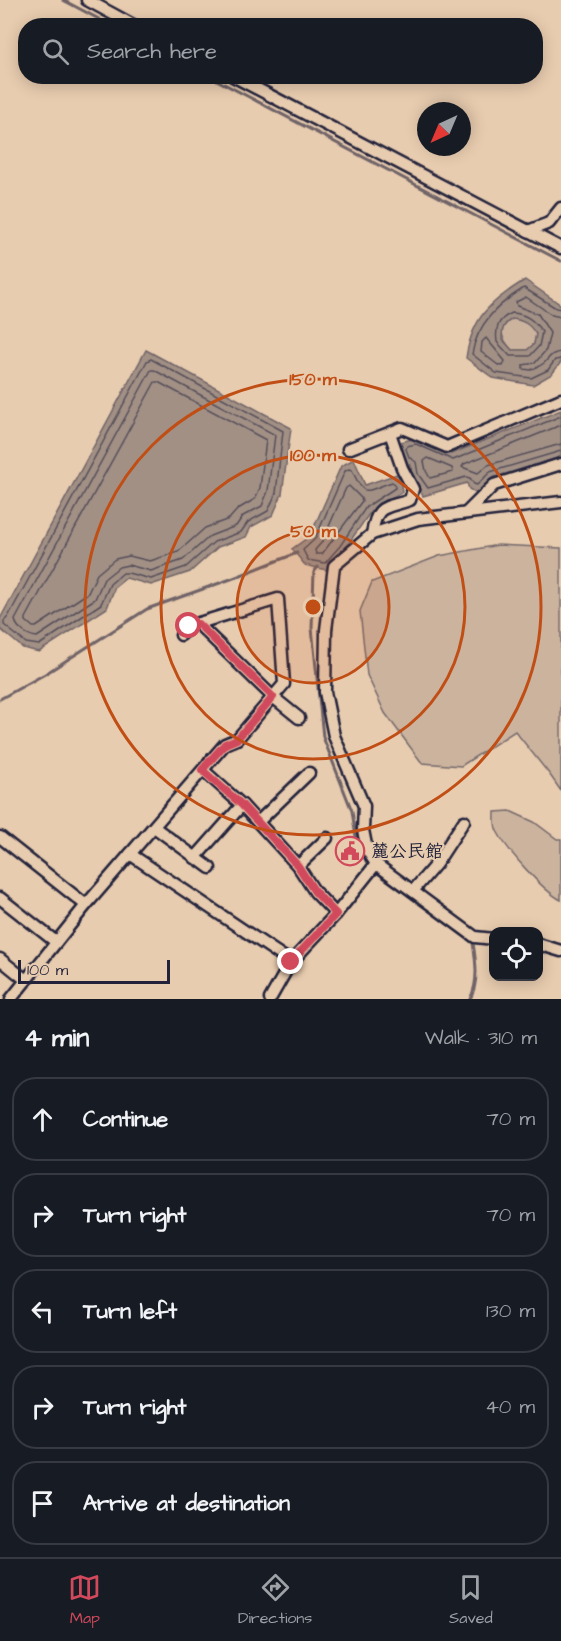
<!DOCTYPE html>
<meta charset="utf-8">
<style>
body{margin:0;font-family:"Architects Daughter","Klee One",sans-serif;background:#20242c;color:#f1f3f6}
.controls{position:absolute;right:18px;bottom:18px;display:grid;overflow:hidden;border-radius:12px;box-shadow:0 3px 15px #0003}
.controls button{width:54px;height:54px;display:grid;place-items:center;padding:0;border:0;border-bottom:2px solid #363941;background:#171b24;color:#f1f3f6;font:30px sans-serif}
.compass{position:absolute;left:417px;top:102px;width:54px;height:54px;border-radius:50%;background:#171b24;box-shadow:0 3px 15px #0003;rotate:224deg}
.scale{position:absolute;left:18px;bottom:15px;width:152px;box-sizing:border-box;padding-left:6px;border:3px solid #22223b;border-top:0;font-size:16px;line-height:21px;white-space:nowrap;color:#22223b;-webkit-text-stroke:4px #e8ccaf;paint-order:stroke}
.stop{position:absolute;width:18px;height:18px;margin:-14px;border:4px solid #d1495b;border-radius:50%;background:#fff}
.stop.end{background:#d1495b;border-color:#fff;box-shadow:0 2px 6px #0008}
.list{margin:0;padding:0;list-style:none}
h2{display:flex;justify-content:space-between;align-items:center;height:78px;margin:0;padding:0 24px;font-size:26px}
h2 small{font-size:20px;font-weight:400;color:#9ea1a6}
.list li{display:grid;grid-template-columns:39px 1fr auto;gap:18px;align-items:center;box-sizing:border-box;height:84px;margin:0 12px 12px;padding:0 12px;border:2px solid #363941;border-radius:24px}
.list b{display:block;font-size:22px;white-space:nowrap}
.list em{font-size:20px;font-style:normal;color:#9ea1a6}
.icon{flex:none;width:33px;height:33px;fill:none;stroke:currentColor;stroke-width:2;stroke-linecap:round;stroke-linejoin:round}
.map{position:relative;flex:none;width:561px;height:999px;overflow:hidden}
.search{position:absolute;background:#171b24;box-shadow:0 3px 15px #0003;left:18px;right:18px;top:18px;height:66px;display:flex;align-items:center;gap:15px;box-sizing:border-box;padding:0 21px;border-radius:24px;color:#9ea1a6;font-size:22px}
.sheet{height:558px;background:#171b24}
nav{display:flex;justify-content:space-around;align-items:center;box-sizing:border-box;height:84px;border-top:2px solid #363941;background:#171b24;font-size:16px;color:#9ea1a6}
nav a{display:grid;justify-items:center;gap:3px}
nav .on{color:#d1495b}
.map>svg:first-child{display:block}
.green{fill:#cbb39e;stroke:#766a6c;stroke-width:1.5}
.water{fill:#a29085;stroke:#6f6467;stroke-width:1.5;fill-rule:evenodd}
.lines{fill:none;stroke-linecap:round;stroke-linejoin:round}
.shore{stroke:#554e59;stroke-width:1.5}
.stream{stroke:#6f6467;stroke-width:3}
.minor-casing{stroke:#22223b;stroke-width:15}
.minor{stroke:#e8ccaf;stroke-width:10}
.route{stroke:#d1495b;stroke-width:8}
.ring{fill:none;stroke:#c04e15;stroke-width:3}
.labels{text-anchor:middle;stroke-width:4.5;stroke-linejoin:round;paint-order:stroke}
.poi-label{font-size:18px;font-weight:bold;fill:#22223b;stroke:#e8ccaf;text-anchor:start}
.centre{fill:#c04e15;stroke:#e8ccaf;stroke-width:3}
.ring-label{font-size:18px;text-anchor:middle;font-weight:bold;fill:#c04e15;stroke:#e8ccaf;stroke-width:4.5;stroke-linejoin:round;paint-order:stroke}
</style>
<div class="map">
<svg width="561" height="999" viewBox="0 0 561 999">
<rect width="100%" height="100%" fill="#e8ccaf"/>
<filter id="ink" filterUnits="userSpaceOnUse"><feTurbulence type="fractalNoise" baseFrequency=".0167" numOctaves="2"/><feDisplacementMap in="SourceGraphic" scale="12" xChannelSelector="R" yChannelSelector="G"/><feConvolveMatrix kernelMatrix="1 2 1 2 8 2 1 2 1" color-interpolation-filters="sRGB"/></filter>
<g filter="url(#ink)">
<!-- green -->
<g class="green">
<path d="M512,319C524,320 530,325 536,334L534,344L527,350H512C502,339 496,329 512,319Z"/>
<path d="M498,545L561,548V791L550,775L515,731L461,766L422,763L385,713L367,675L360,611L372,582L439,556Z"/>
<path d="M510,811L534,822L557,839H561V900C542,890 507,850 497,831C494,825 495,818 495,812Z"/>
</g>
<!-- water -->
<g class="water">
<path d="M525,280L561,305V362L552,374L533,385L493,378L466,358C472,317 491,301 525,280ZM512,319C524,320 530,325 536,334L534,344L527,350H512L502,339C502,329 503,324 512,319Z"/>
<path d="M146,350L291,428L282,494L273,515L251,527L246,537L218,547L190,572L151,585L126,578L115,587L107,608L39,652L23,648L0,629V619Z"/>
<path d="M561,410V457L492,478L477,494L469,489L467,483L423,496L415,479L401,485L402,492L371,511L344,550L326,570L305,565L292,549L310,536L341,466L354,459L365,485L412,469L410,464L405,465L397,443L416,438L451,454Z"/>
</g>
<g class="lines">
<!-- shore -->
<g class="shore">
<path d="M561,309L556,308L524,288C498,304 477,324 472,354L496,373L531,378L548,370L555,360L561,359"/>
<path d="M512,313C526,314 534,320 542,332L539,346L530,356H510L497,342C495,328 498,319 512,313Z"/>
<path d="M561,317L552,315L526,297L516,302L517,306L538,314L550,333L546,350L535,363L523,365V369L531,370C536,367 539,367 544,363C550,357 551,353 561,352"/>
<path d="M486,338L505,361L503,366L498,365L481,352L482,342Z"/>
<path d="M151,359L283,431L276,493L268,511L248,522L241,532L214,542L186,567L151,579L128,573H123L110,584L101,604L39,645L26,643L4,625V621L8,617L147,361Z"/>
<path d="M151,370H154L275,435L268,491L262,506L243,516L236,526L210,536L183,560L151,571L128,565L119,567L104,579L95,599L37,637C28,636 17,629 15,620Z"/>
<path d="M155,382H158L266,440L260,488L255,499L238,509L229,519L205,528L178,552L150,561L129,556L115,559L97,574L88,593L36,627H33L26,621V618Z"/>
<path d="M561,416L453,460L416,444L407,446L406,449L409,457L416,462L418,474L428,488L466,477L470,478L474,484L477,485L490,472L561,451"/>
<path d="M561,425L464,464L462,467L478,473L488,465L561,444"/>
<path d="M428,458L452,468L453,472L430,478L426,471L424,461Z"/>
<path d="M349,469L352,470C365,499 364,491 392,482L395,484V488L366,507L340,546L325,563L308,560L303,550L315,539L345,471Z"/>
<path d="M349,486L361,498L362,501L322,554H316L315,550L322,542L346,488Z"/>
</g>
<!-- stream -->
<g class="stream">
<path d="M63,0L112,26"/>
<path d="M209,76L561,261"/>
<path d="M318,567L314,572L312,628L323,737L352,811L356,837L368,866L473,943C476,962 479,982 470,999"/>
<path d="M0,699L45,674L147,609L231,579L297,553"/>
</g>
<!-- minor casing -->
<g class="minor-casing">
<g id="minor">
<path d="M87,0L135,26"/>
<path d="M233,76L561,248"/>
<path d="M528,231L549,223L561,208"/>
<path d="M348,449L402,428L447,447L561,399"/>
<path d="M466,513L494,485L561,464"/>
<path d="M372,534C377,503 384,509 410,500L413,489L402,468L390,433"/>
<path d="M198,624L273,697L299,718"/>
<path d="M242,805L298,866L315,892L336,914"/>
<path d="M258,822L309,773"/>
<path d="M154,827L210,868"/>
<path d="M0,837L86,905"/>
<path d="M130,854L291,962"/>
<path d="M195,858L242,805L203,770"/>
<path d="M298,866L327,838"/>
<path d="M413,891L436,864L464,821"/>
<path d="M0,898L56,942"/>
<path d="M494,939L475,937L376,864L367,850L363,830L364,806L334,736L325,692L326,630L334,566L372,534L418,519L561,502"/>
<path d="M538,944L561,951"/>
<path d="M0,959L26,980"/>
<path d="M11,999L86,905L225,744L237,739L284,684L278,599L189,626L181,635"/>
<path d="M270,999L291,962L336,914L376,864"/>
</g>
</g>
<!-- minor -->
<use href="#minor" class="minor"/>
</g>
</g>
<g class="lines" filter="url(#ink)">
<!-- route -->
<path class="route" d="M189,626L198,624L273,697L237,739L225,744L202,770L242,805L298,866L315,892L336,914L291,962"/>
</g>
<!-- distance rings -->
<circle cx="313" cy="607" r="76" fill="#c04e15" fill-opacity=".12"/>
<g class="ring">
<circle cx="313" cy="607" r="76"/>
<circle cx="313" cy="607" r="152"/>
<circle cx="313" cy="607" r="228"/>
</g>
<!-- icons -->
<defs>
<g id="civic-ring" transform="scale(1.5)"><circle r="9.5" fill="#e8ccaf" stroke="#d1495b" stroke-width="1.5"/><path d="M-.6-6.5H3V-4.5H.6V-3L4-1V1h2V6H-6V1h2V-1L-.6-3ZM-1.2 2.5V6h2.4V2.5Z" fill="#d1495b"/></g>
</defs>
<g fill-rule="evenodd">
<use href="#civic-ring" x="350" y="851"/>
</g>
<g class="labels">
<!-- poi labels -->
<g class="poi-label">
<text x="371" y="857">麓公民館</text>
</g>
</g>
<circle cx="313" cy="607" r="9" class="centre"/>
<g class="ring-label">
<text x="313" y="385">150 m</text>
<text x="313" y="461">100 m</text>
<text x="313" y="537">50 m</text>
</g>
</svg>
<div class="controls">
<button><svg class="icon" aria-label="locate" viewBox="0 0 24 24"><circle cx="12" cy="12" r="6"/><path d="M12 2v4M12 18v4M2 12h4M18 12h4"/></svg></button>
</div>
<svg class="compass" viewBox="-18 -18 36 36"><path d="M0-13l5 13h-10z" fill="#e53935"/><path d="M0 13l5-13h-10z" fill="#9ea1a6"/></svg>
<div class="scale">100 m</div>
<div class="stop" style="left:189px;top:626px"></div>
<div class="stop end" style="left:291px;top:962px"></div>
<div class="search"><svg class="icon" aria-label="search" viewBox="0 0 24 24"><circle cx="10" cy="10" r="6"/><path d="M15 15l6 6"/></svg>Search here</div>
</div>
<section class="sheet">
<h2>4 min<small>Walk · 310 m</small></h2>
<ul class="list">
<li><svg class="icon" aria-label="ahead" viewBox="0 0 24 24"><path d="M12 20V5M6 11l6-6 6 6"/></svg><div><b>Continue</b></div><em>70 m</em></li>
<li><svg class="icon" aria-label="right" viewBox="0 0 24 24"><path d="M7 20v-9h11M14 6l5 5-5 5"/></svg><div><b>Turn right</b></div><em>70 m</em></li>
<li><svg class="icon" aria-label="left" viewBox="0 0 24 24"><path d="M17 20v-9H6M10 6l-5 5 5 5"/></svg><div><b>Turn left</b></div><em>130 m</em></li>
<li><svg class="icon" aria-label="right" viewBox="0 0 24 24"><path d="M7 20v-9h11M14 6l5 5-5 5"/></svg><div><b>Turn right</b></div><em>40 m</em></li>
<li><svg class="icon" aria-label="arrive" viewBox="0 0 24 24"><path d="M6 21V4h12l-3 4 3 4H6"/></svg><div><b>Arrive at destination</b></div></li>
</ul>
</section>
<nav>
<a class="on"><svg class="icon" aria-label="map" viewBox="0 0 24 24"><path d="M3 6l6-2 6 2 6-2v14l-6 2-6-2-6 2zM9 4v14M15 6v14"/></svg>Map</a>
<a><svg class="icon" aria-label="directions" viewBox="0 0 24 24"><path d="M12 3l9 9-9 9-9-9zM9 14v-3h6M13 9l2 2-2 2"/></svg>Directions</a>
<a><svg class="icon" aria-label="saved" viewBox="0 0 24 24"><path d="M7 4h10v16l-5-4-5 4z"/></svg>Saved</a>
</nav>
